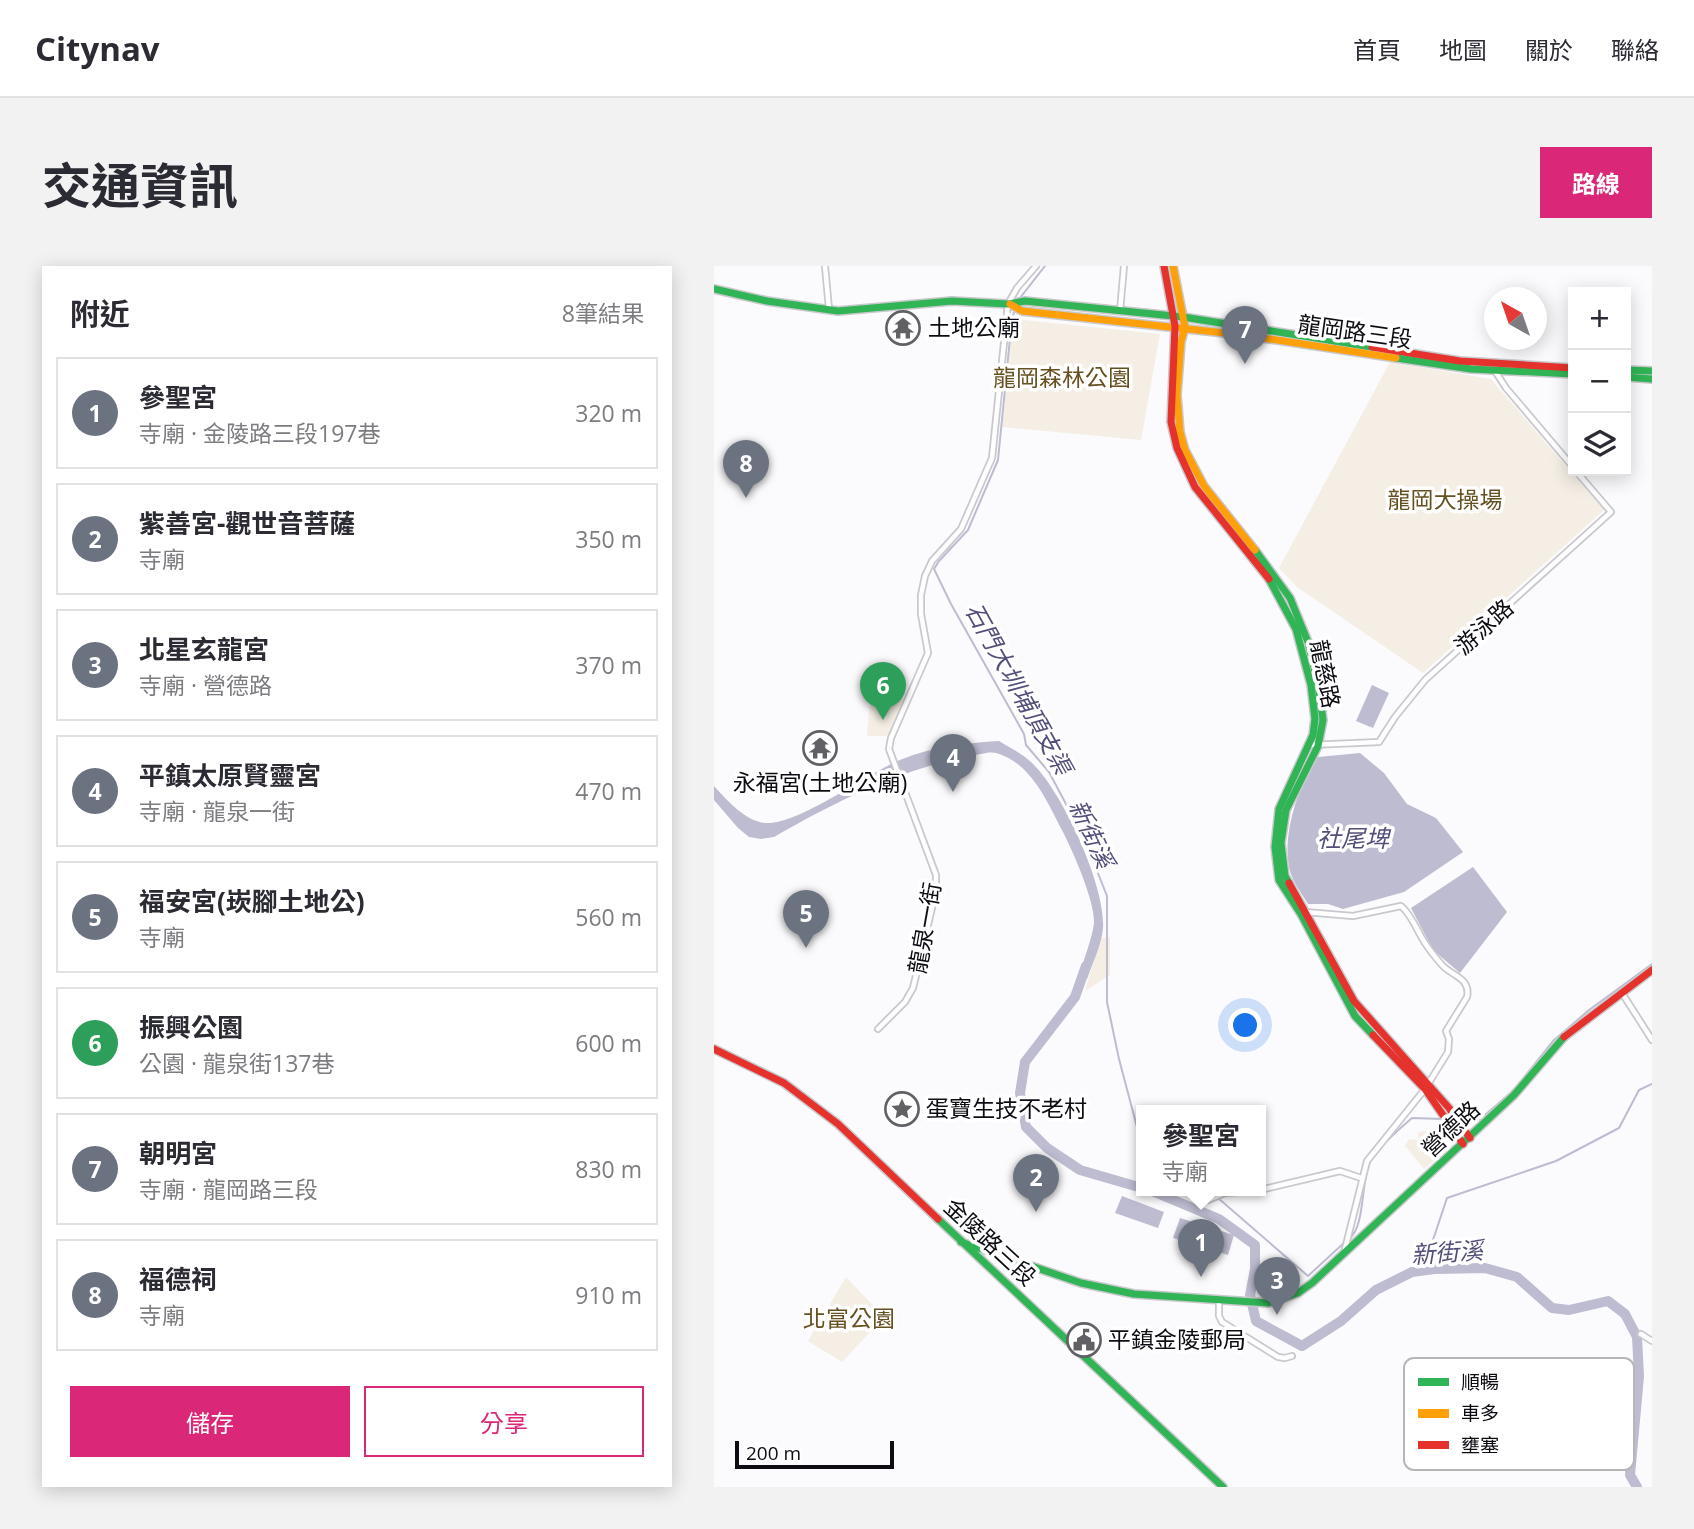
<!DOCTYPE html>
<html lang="zh-TW">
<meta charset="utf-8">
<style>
body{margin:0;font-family:"Open Sans","Noto Sans TC",sans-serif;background:#f2f2f3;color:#2b2b33}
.controls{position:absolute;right:21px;top:21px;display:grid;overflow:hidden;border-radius:0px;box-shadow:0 4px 18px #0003}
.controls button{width:63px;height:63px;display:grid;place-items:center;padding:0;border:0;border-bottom:2px solid #e1e1e2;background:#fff;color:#2b2b33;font:35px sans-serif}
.compass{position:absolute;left:770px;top:21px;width:63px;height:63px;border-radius:50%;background:#fff;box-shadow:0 4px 18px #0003;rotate:320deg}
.scale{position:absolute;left:21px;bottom:18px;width:159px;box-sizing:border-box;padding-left:7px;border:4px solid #0d0c13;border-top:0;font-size:19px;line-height:24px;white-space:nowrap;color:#0d0c13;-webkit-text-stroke:5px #fff;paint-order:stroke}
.you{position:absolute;left:532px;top:760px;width:24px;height:24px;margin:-18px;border:5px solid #fff;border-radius:50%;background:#1a73e8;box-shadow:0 0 0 10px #1a73e833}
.badge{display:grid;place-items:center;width:46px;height:46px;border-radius:50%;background:#db2777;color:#fff;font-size:23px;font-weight:700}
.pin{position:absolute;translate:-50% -58px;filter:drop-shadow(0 2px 4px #0008)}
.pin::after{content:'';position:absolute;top:37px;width:24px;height:21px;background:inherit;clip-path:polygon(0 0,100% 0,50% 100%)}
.popup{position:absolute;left:422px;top:839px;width:130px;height:91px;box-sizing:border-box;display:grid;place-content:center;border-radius:0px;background:#fff;filter:drop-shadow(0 2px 5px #0005);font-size:23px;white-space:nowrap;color:#7c7c81}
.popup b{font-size:26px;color:#2b2b33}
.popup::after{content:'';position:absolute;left:50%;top:100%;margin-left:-14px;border:14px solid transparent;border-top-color:#fff}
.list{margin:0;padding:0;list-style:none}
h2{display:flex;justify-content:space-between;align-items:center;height:91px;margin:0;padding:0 28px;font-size:30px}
h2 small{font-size:23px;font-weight:400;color:#7c7c81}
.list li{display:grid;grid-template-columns:46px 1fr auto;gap:21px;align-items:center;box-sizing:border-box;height:112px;margin:0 14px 14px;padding:0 14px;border:2px solid #e1e1e2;border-radius:0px}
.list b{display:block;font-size:26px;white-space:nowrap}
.list p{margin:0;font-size:23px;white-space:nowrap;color:#7c7c81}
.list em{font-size:23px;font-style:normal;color:#7c7c81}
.actions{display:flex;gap:14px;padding:21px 28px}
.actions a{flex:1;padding:16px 0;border:2px solid #db2777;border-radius:0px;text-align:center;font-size:24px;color:#db2777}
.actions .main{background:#db2777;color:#fff}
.icon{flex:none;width:38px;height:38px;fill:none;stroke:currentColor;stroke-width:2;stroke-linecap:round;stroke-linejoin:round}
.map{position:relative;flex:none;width:938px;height:1221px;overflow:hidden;border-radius:0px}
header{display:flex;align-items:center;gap:42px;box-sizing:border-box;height:98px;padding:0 35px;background:#fff;border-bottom:2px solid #e1e1e2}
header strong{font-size:33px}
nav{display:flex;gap:38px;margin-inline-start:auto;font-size:24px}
.intro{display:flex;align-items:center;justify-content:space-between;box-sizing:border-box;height:168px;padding:0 42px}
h1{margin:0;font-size:49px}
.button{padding:18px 32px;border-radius:0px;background:#db2777;color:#fff;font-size:24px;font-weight:700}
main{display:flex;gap:42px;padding:0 42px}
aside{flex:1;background:#fff;border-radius:0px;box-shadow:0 4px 18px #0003}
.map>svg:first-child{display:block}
.green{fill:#f4eee4}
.water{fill:#bdbcd0}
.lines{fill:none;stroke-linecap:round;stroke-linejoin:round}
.stream{stroke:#bdbcd0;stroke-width:2}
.river{stroke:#bdbcd0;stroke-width:10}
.street-casing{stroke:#c9c9cd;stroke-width:8}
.fast-casing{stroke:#c9c9cd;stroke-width:10}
.slow-casing{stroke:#c9c9cd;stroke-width:10}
.jam-casing{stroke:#c9c9cd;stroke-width:10}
.street{stroke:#fefeff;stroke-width:4.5}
.fast{stroke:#30b455;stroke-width:7}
.slow{stroke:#ff9f0a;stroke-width:7}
.jam{stroke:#e5322d;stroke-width:7}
.labels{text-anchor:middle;stroke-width:7;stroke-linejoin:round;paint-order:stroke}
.poi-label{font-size:23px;fill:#0d0c13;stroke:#fff;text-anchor:start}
.street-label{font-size:23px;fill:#0d0c13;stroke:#fff}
.park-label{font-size:23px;fill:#655020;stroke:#fff}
.water-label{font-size:24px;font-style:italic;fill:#534f7b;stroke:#fff}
.key{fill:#fff;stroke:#b6b6b8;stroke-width:2}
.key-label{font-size:19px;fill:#0d0c13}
</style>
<header>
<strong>Citynav</strong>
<nav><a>首頁</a><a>地圖</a><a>關於</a><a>聯絡</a></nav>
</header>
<div class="intro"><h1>交通資訊</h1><a class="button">路線</a></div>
<main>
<aside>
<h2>附近<small>8筆結果</small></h2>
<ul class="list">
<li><span class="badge" style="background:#6b7280">1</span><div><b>參聖宮</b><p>寺廟 · 金陵路三段197巷</p></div><em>320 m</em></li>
<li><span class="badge" style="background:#6b7280">2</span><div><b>紫善宮-觀世音菩薩</b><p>寺廟</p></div><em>350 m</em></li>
<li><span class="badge" style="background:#6b7280">3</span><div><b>北星玄龍宮</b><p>寺廟 · 營德路</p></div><em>370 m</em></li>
<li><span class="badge" style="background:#6b7280">4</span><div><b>平鎮太原賢靈宮</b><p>寺廟 · 龍泉一街</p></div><em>470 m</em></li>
<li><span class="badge" style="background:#6b7280">5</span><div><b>福安宮(崁腳土地公)</b><p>寺廟</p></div><em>560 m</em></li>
<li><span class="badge" style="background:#2e9e5b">6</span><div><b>振興公園</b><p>公園 · 龍泉街137巷</p></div><em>600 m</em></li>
<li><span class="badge" style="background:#6b7280">7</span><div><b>朝明宮</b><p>寺廟 · 龍岡路三段</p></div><em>830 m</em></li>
<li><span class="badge" style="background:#6b7280">8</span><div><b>福德祠</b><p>寺廟</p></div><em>910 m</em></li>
</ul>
<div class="actions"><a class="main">儲存</a><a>分享</a></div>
</aside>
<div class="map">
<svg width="938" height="1221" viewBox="0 0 938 1221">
<rect width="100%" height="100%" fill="#fbfbfd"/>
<!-- green -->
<g class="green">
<path d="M299,53L446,68L427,174L288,161Z"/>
<path d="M676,96L777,113L890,244L709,407L583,321L565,302Z"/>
<path d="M168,420L190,434L191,438L175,470H153L155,442Z"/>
<path d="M396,671V709L371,725L386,672Z"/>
<path d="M708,865L735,866L739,875L732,884L710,903L691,880L695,873L708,875L704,871V867Z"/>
<path d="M132,1011L170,1051L128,1096L94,1075Z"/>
</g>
<!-- water -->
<g class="water">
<path d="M658,419L675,427L659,462L642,455Z"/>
<path d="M285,475C295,481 307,487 317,496C347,523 392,620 389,662C388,678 378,698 373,713L366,708C370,692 378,673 380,657C381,635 359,586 349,566C334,538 318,497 282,487C275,485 264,489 256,490C187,503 121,536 60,571L47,573L35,571L24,562L0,534V520C13,534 31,555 51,557C83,560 154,507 186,494C217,481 252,477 285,475Z"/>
<path d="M646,487L670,507L693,538L722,552L749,586L690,626L629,643L614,638H594C588,628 579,616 576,605C567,571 584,519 604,491Z"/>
<path d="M759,601L793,646L746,707L719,684L697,642Z"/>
<path d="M408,930L450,946L444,962L401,947Z"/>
<path d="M466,952L520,969L514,989L459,972Z"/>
</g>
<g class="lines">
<!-- stream -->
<g class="stream">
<path d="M306,32L331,0"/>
<path d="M301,44L298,52L284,194L254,264L225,295L220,303L237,338L310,468L312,479L335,506L370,572L393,630V736L405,793L428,880"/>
<path d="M745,854L764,855L800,824L839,775L875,744L938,698"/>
<path d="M480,925L499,931"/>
<path d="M504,932L594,1010L631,976"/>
<path d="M636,972C652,958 646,913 658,892C666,879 686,863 698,852L729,853"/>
<path d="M709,1004L733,932L842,895L905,862L925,824L938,818"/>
</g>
<!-- river -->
<g class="river">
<path d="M372,700L361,731L311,796L306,827L312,861L333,882L366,904L428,922"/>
<path d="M438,925L505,953L541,979V1003L536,1029L542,1055L588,1080L627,1055L662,1024L698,1006L720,1003L771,1002L803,1011L838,1042L855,1044L894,1035L911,1048L923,1071L925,1110L916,1209L923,1221"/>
</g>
<!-- street casing -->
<g class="street-casing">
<g id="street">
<path d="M111,0L115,43"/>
<path d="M406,45L410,0"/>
<path d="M781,105L792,122L859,201"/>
<path d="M596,479L665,476L681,451L711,414L897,246L862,205"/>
<path d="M591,646L639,650L687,640C698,649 703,665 711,677C716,685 722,692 728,699C738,710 757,712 753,731L732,765L735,773L734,786L711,823L653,895L630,987"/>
<path d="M908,727L938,774"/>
<path d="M164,763L191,736L199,722L222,625V609L175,483L177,472L214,387L207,348V329L211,310L218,295L247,263L278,192L294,38L303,22L322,0"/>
<path d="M546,924L626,905L647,912"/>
<path d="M473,925L494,934L511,927L536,925"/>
<path d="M505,1034V1050L508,1056L564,1091L571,1092L578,1090"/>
<path d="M927,1068L938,1075"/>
</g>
</g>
<!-- fast casing -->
<g class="fast-casing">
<g id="fast">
<path d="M0,23L53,35L124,45L238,35L294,38L311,35L469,51L658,81"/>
<path d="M682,92L757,103L859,108"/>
<path d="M912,104L938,105"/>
<path d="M912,111L938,113"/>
<path d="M541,284L576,332L594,376L604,418L609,454L604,480L572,544L567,577L571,610L575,617"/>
<path d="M555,313L582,363L597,419L601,453L599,469L565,543L561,581L565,614L587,648L641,750L659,769"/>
<path d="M224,953L509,1221"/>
<path d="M247,976L367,1017L420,1028L554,1037L584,1027L598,1017L800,829L850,771"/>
</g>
</g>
<!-- slow casing -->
<g class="slow-casing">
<g id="slow">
<path d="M459,0L471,61L467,76L463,129L466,166L471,184L490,220L541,284"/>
<path d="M296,38L308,45L529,69L682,92"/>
</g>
</g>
<!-- jam casing -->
<g class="jam-casing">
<g id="jam">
<path d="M450,0L461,60L457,156L463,182L481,221L555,313"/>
<path d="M658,81L746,95L859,102"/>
<path d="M575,617L640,735L735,842L756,872"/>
<path d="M659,769L711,823L749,878"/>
<path d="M850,771L938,704"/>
<path d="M0,783L70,817L124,858L224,953"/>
</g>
</g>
<!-- street -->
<use href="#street" class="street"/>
<!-- fast -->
<use href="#fast" class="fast"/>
<!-- slow -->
<use href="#slow" class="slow"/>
<!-- jam -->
<use href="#jam" class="jam"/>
</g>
<!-- icons -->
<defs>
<g id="temple-ring" transform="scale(1.75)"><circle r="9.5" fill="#fff" stroke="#606065" stroke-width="1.5"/><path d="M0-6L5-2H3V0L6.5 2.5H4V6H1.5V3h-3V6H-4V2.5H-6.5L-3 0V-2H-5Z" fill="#606065"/></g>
<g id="sight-ring" transform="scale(1.75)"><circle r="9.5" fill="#fff" stroke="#606065" stroke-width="1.5"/><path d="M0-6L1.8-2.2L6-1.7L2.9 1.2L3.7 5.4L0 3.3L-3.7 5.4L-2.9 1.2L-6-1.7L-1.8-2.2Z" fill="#606065"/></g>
<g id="civic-ring" transform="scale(1.75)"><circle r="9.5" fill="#fff" stroke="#606065" stroke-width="1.5"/><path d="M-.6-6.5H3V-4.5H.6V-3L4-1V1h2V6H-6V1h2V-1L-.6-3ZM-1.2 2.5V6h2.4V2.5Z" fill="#606065"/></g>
</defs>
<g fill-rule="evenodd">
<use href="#temple-ring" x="189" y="62"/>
<use href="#temple-ring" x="106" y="482"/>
<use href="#sight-ring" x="188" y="843"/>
<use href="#civic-ring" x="370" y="1074"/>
</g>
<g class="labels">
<!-- poi labels -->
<g class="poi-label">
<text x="214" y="70">土地公廟</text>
<text x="106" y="525" text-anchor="middle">永福宮(土地公廟)</text>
<text x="212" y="851">蛋寶生技不老村</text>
<text x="394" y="1082">平鎮金陵郵局</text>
</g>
<!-- street labels -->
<g class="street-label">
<text transform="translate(641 66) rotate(8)" y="8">龍岡路三段</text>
<text transform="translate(770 361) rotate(-42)" y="8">游泳路</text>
<text transform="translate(611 408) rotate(79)" y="8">龍慈路</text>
<text transform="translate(211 662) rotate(-80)" y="8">龍泉一街</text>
<text transform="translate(737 863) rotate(-43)" y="8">營德路</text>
<text transform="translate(276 976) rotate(43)" y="8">金陵路三段</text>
</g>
<!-- park labels -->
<g class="park-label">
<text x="348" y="120">龍岡森林公園</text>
<text x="731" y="242">龍岡大操場</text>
<text x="135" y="1061">北富公園</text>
</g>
<!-- water labels -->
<g class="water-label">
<text transform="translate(304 423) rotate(61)" y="8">石門大圳埔頂支渠</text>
<text transform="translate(377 568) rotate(65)" y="8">新街溪</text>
<text x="639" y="581">社尾埤</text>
<text transform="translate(733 987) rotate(-4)" y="8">新街溪</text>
</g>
</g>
<!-- legend -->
<rect x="690" y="1092" width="230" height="112" rx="10" class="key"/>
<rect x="704" y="1112" width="31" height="8" fill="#30b455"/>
<rect x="704" y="1143" width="31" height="9" fill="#ff9f0a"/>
<rect x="704" y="1175" width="31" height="8" fill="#e5322d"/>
<g class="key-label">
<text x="747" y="1123">順暢</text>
<text x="747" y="1154">車多</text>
<text x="747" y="1186">壅塞</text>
</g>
</svg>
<div class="controls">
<button>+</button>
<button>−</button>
<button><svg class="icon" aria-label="layers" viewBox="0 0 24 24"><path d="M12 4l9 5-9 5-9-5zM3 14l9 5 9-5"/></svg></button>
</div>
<svg class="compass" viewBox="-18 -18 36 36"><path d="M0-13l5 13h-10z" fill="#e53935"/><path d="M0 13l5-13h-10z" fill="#7c7c81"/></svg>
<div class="scale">200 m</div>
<div class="you"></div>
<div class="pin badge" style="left:487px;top:1011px;background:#6b7280">1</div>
<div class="popup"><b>參聖宮</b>寺廟</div>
<div class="pin badge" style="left:322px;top:946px;background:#6b7280">2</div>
<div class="pin badge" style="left:563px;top:1049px;background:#6b7280">3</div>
<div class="pin badge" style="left:239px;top:526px;background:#6b7280">4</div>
<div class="pin badge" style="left:92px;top:682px;background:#6b7280">5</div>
<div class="pin badge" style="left:169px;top:454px;background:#2e9e5b">6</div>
<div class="pin badge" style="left:531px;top:98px;background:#6b7280">7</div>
<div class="pin badge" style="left:32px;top:232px;background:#6b7280">8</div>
</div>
</main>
